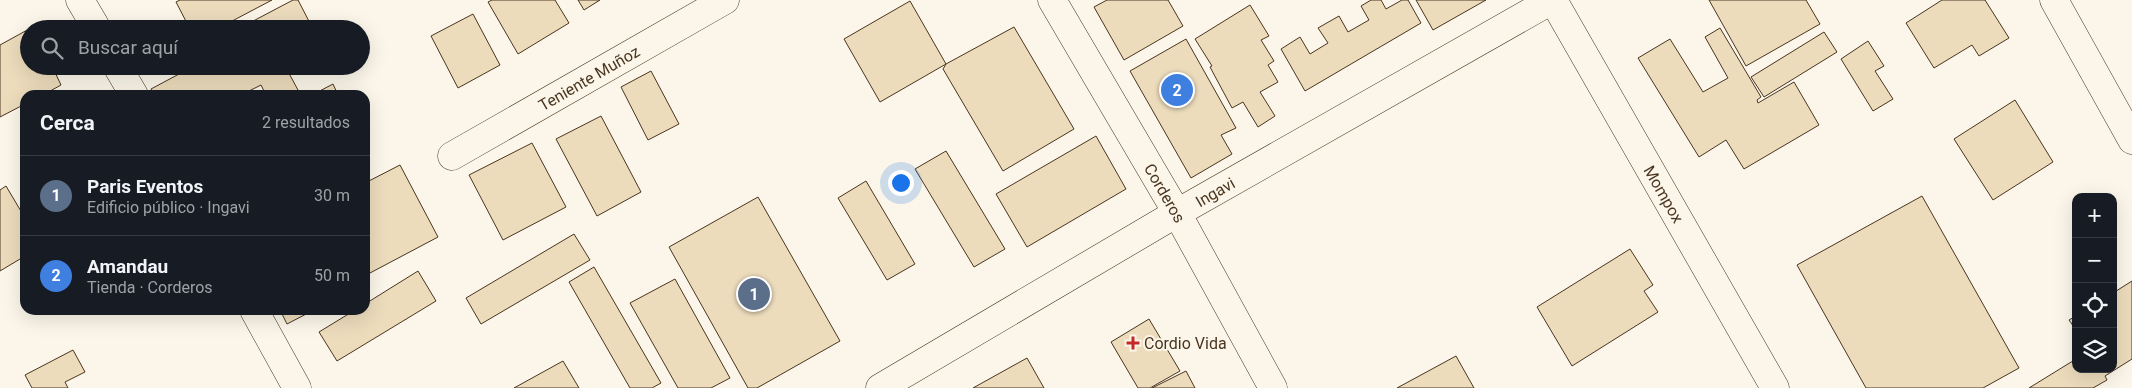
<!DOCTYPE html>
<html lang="es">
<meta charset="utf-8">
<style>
body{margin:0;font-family:Roboto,sans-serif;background:#242831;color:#f1f3f6}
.controls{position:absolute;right:15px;bottom:15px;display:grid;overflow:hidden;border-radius:10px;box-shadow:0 5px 20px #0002}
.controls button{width:45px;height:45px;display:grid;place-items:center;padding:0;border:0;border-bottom:1px solid #363941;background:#171b24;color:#f1f3f6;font:25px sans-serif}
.you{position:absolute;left:900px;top:182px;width:18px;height:18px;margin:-12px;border:4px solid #fff;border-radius:50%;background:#1a73e8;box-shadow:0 0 0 8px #1a73e833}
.badge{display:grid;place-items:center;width:32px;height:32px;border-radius:50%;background:#c62828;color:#fff;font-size:16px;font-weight:700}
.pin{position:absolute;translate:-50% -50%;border:2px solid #fff;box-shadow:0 1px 5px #0006}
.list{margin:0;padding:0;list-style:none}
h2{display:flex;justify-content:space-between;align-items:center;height:65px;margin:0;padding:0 20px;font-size:21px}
h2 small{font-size:16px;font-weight:400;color:#9ea1a6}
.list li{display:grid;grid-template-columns:32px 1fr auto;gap:15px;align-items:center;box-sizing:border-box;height:80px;padding:0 20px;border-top:1px solid #363941}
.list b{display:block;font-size:19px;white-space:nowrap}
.list p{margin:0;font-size:16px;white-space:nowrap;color:#9ea1a6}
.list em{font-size:16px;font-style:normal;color:#9ea1a6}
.icon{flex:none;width:28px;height:28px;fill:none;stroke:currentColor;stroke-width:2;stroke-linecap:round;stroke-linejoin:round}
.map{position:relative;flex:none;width:2132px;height:388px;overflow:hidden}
.search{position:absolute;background:#171b24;box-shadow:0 5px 20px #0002;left:20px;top:20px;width:350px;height:55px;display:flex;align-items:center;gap:12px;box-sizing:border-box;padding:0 18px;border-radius:28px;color:#9ea1a6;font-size:19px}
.panel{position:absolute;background:#171b24;box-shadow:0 5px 20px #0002;left:20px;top:90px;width:350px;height:225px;border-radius:15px}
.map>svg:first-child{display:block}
.building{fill:#ecdcbc;stroke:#4a3520}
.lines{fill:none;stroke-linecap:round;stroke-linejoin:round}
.street-casing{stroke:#4a3520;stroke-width:29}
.secondary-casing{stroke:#4a3520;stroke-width:29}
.street{stroke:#fbf6e9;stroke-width:28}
.secondary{stroke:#fbf6e9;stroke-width:28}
.poi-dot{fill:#c62828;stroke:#fbf6e9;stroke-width:2}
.labels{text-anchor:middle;stroke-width:4;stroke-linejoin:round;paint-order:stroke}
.street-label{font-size:16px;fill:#4a3520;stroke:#fbf6e9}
.poi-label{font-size:16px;fill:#4a3520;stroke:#fbf6e9;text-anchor:start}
</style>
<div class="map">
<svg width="2132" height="388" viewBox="0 0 2132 388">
<rect width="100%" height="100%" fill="#fbf6e9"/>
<!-- building -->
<g class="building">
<path d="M180,0H272L217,29H190L176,2Z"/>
<path d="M293,0H298L313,29L240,28Z"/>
<path d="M492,0H555L569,23L518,54L488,2Z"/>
<path d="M578,0H600L584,10Z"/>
<path d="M1107,0H1168L1183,26L1124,60L1094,7Z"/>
<path d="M1371,0H1381L1386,9L1402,0H1408L1421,23L1305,91L1281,49L1300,37L1310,54L1328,43L1318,28L1339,16L1348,32L1369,20L1361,6Z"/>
<path d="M1416,0H1486L1433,30Z"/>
<path d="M1709,0H1806L1820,24L1746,66Z"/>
<path d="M1942,0H1985L2009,38L1979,56L1972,45L1934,68L1906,23Z"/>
<path d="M910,1L946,64L880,102L844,39Z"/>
<path d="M1250,5L1269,36L1261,40L1274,61L1268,65L1278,82L1260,92L1275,116L1258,127L1243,102L1232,108L1210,67L1212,66L1195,39Z"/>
<path d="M473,14L500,65L458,88L431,36Z"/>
<path d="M1014,27L1074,129L1003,171L943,69L946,64Z"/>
<path d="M1720,28L1761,97L1757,100L1758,103L1794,82L1819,125L1744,169L1726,140L1699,157L1638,58L1670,39L1703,92L1728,78L1705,37Z"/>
<path d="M29,29V66H52L61,85L43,95H25V104L0,117V45Z"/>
<path d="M1824,32L1837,52L1764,97L1751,77Z"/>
<path d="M1186,39L1236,128L1221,135L1232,154L1191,178L1130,71Z"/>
<path d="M1868,41L1884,66L1875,71L1893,99L1873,111L1841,59Z"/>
<path d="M194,66H285L298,90L288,95H266L261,85L241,95H154L151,89Z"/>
<path d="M651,71L679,124L648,140L621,87Z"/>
<path d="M333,84L338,95H312Z"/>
<path d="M2015,100L2053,162L1993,200L1954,139Z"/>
<path d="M601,116L641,192L597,216L556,139Z"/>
<path d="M1096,136L1126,189L1027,247L996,194Z"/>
<path d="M532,143L566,207L503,240L469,175Z"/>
<path d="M946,151L1005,249L974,267L915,169Z"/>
<path d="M400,165L438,237L370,273L365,263V183Z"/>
<path d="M866,181L915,264L887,280L838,198Z"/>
<path d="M6,186L25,218V256L0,271V190Z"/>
<path d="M1922,196L2019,368L1983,388H1866L1797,265Z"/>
<path d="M758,197L840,341L757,388H748L669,247Z"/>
<path d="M574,234L590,260L481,324L466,298Z"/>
<path d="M1630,249L1653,285L1644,291L1658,312L1572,366L1537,307Z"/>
<path d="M594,267L661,383L652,388H630L569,282Z"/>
<path d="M418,271L436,301L337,361L319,332L355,310H365V304Z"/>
<path d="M675,279L730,378L711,388H678L630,303Z"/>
<path d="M2132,281V359L2105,376L2107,380L2093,388H2029L2076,359V369H2113V293Z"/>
<path d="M280,310H314L287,324Z"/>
<path d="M2076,316V330L2069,320Z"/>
<path d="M1149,319L1180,371L1150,388H1138L1111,342Z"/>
<path d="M73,350L85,372L65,382L68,388H32L25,375Z"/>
<path d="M1456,356L1474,388H1397Z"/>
<path d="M1027,358L1044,388H973Z"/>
<path d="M563,361L579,388H514Z"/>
<path d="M1186,371L1195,388H1152Z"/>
</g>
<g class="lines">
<!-- street casing -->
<g class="street-casing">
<g id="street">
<path d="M80,0L97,29"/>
<path d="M1052,0L1177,213L1273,388"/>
<path d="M1553,0L1775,388"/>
<path d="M2054,0L2132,140"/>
<path d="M117,66L134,95"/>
<path d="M452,156L725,0"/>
<path d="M254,310L297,388"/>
</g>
</g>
<!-- secondary casing -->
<g class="secondary-casing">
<path id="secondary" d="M880,388L1177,213L1552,0"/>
</g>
<!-- street -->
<use href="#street" class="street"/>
<!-- secondary -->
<use href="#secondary" class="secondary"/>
</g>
<!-- markers -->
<path class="poi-dot" d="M1130.5 335.5h5v5h5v5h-5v5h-5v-5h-5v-5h5z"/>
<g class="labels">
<!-- street labels -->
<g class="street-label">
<text transform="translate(589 78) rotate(-30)" y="6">Teniente Muñoz</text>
<text transform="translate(1215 192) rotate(-30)" y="6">Ingavi</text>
<text transform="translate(1165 193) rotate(60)" y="6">Corderos</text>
<text transform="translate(1664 194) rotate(60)" y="6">Mompox</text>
</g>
<!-- poi labels -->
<g class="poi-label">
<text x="1144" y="349">Cordio Vida</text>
</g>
</g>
</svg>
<div class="controls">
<button>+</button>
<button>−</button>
<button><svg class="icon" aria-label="locate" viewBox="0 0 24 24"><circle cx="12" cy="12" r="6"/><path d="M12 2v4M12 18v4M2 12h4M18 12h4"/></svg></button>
<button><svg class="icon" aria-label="layers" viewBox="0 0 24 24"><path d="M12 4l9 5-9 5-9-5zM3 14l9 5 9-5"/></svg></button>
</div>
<div class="you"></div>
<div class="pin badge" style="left:754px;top:294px;background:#5c6f8a">1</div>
<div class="pin badge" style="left:1177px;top:90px;background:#3f7fe0">2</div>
<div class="search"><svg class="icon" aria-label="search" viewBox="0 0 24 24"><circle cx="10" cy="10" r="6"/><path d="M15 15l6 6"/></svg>Buscar aquí</div>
<section class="panel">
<h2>Cerca<small>2 resultados</small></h2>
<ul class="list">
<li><span class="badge" style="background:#5c6f8a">1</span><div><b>Paris Eventos</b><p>Edificio público · Ingavi</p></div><em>30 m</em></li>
<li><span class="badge" style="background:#3f7fe0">2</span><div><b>Amandau</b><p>Tienda · Corderos</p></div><em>50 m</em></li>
</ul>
</section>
</div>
